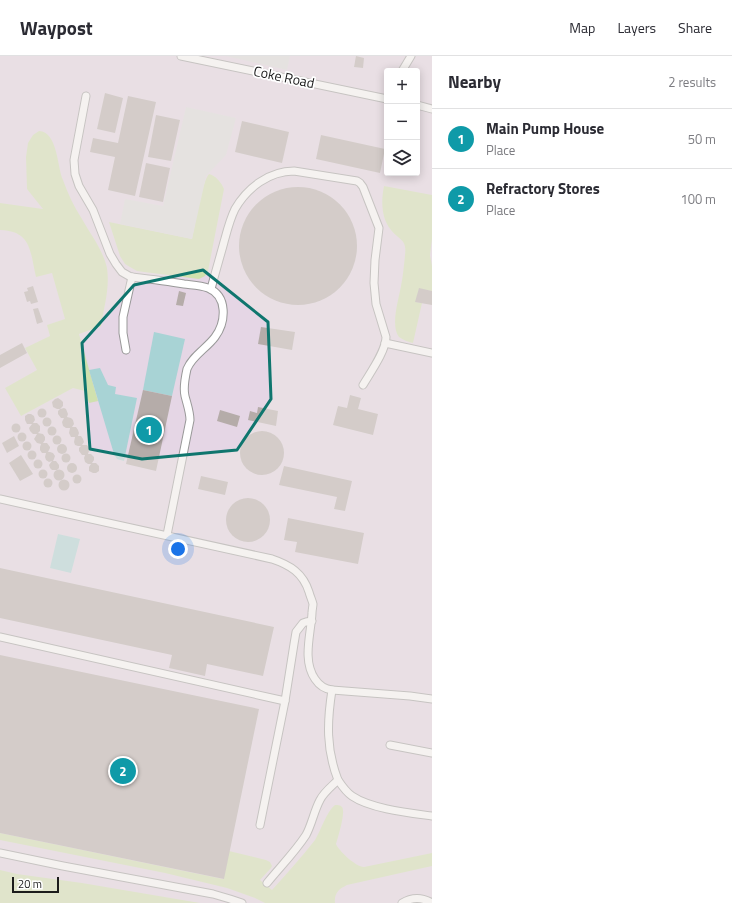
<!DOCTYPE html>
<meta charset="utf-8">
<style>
body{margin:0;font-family:"Titillium Web",sans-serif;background:#f2f2f3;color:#2b2b33}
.controls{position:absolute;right:12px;top:12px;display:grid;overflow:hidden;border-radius:4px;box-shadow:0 2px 10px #0003}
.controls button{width:36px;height:36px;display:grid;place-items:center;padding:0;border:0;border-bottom:1px solid #e1e1e2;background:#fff;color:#2b2b33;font:20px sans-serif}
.scale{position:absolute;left:12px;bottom:10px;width:47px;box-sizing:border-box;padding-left:4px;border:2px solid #1c1c1c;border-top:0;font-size:11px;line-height:14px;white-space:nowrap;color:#1c1c1c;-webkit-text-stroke:3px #fff;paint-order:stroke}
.you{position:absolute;left:178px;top:493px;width:14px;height:14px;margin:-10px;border:3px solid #fff;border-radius:50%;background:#1a73e8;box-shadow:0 0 0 6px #1a73e833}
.badge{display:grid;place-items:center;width:26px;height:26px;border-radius:50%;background:#b31631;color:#fff;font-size:13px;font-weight:700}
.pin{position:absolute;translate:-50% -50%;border:2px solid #fff;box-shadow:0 1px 4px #0006}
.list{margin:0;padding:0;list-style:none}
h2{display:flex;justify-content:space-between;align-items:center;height:52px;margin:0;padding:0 16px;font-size:17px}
h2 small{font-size:13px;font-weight:400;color:#7c7c81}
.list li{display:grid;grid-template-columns:26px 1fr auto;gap:12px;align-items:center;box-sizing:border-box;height:60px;padding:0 16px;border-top:1px solid #e1e1e2}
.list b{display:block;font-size:15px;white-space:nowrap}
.list p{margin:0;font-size:13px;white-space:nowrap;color:#7c7c81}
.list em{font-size:13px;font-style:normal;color:#7c7c81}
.icon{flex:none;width:22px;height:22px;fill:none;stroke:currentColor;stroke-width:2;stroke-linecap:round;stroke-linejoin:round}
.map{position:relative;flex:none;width:432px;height:847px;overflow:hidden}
header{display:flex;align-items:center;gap:24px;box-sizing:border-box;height:56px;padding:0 20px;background:#fff;border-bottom:1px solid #e1e1e2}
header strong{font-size:19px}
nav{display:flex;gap:22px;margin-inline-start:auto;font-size:14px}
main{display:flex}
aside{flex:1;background:#fff}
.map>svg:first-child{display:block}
.industrial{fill:#e5d6e5;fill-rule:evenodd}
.grass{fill:#d0e1ae}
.parking{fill:#dcdcdc}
.water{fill:#a8d3d5}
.building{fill:#b5aca9}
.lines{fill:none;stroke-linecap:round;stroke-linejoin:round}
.service-casing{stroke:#999;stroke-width:9}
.service{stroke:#fff;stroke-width:7}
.marked{fill:none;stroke:#0f766e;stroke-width:3;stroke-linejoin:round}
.labels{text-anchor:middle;stroke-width:3.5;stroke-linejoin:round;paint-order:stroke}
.street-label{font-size:14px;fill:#1c1c1c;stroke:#fff}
</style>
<header>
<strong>Waypost</strong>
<nav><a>Map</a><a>Layers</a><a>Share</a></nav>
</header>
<main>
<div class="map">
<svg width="432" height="847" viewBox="0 0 432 847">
<rect width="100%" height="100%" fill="#ede8e3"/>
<!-- industrial -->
<path class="industrial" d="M0,0H432V847H0ZM387,15H417V117H387Z"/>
<!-- grass -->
<g class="grass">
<path d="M39,75C58,76 57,111 63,124C68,138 74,151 82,163C91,179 103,194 107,212C110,232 104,251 101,270L79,278L98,345L89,347L85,335L73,332L21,360L5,332L37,314L25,292L50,280L47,269L65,263L52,217L36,221C30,196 32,175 0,174V147L43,153L27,133L26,101L28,87L33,79Z"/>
<path d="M209,118C215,119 222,127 224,133L208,215L205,220L199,223L144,216L137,215L130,211L125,208L120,200L109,166L192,183C195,170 202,125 209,118Z"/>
<path d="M384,130L432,139V183L430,199L432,210V235L419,233L416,246L422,247L413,287C408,286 403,284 399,281C390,270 399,242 401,230C403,220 404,209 405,199C407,183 400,185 391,174C381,162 381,145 384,130Z"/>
<path d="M335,749C338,749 340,749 342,751C346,756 338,781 336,788C339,795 356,811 364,811L432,797V810L347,829C339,833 334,837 335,847H265L255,842L227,832L165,817L0,784V777L223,823L229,795L266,804L270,806L272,810L271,812L260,824L272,834C287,817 302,801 315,784C321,774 327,755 335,749Z"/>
<path d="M0,814L17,818L82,827L200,847H0Z"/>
</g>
<!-- parking -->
<g class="parking">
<path d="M226,0H290L287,14Z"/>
<path d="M186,51L236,62L226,99L206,120L205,125L192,183L120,168L125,143L163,150Z"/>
</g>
<!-- water -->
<g class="water">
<path d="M154,276L185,283L172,340L143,334Z"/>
<path d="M100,312L108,329L116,331L115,338L137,342L124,405L117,403L114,398L89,314Z"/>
<path d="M58,478L80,483L71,517L50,512Z"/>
</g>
<!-- building -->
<g class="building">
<path d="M356,0L364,2L363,12L354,11Z"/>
<path d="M105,37L123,42L115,77L97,73Z"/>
<path d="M128,40L156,46L135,140L108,134L115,101L90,96L93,82L118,87Z"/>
<path d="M156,59L180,64L171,105L148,101Z"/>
<path d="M242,65L289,76L282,107L235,96Z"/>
<path d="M321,79L385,93L380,117L316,103Z"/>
<path d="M146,107L170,112L163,146L139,141Z"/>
<circle cx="298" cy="190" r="59"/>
<path d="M33,230L38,246L31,248L30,245L27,246L24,236L28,235L27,232Z"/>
<path d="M419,232L432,235V249L415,246Z"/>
<path d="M179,235L186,237L183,250L176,249Z"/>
<path d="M38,252L43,266L37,268L33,253Z"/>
<path d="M261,271L295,276L292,294L258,288Z"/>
<path d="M22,287L27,297L0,312V299Z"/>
<path d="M143,334L172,340L156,415L126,408Z"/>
<path d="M350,339L361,342L358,353L378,358L373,379L333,369L338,350L347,352Z"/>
<path d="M58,342L61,344L63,346V350L60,353L64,352L66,353L68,358L67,361L71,362L73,364L74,368L72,371H76L78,374L79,377L78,380H81L83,383L84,386L82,389H87L89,392V395L88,398H91L94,401V404L92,407H96L99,410V415L96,417H93L89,415V411L91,408H88L85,406L84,402L85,399H82L79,395V392L81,390H78L75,389L74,386L75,381H71L69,377L70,372H66L63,370L62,366L64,362H61L58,358V355L60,353H57L53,351L52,346L55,343Z"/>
<path d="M258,351L278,355L276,370L248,364L250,355L257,357Z"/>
<circle cx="42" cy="357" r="4.5"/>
<path d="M220,354L240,360L237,371L217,365Z"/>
<path d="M28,358H31L34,360L35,364L33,367H37L40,370V375L38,377L43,378L45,381V384L43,387H47L50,391V392L48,396H50L53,397L55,400L54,403L53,405H56L59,409V412L57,414H52L50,412L49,409L52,405L49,406L46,404L45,401L46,397H42L40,394V391L41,388L37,387L34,383L37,378H33L30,375L29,372L32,368H27L25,364V360Z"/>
<circle cx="47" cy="366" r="4.5"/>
<circle cx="16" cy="372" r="4.5"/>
<circle cx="52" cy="375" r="4.5"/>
<circle cx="262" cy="397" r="22"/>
<circle cx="22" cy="381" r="4.5"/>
<circle cx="57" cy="384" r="4.5"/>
<path d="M14,380L19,390L7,397L2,387Z"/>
<circle cx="27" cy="390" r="4.5"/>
<circle cx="62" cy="393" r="5"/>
<circle cx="32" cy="399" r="4.5"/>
<circle cx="66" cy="402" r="4.5"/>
<path d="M21,399L33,418L20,425L9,407Z"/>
<circle cx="38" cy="408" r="4.5"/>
<circle cx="72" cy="412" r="5"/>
<path d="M284,410L352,425L345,455L334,453L337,441L279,429Z"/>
<circle cx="43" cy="418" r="4.5"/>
<circle cx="59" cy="419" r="5.5"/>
<circle cx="77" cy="423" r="4.5"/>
<path d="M201,420L228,426L225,439L198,433Z"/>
<circle cx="48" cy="427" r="4.5"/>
<circle cx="64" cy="429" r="5.5"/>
<circle cx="248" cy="464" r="22"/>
<path d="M288,462L364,477L358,508L295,496L297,486L284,484Z"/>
<path d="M0,512L274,571L263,620L207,608L205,620L169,612L172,599L0,562Z"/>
<path d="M0,599L259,653L224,823L0,777Z"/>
</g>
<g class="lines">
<!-- service casing -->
<g class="service-casing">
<g id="service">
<path d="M181,0L387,43"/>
<path d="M402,15L411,0"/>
<path d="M86,40L74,104L75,118L79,130L93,154L110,198L116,208L122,216L129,220L132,221C149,223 166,225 184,228C191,229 200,229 208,232C228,240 226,266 215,281C207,292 192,300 187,313C185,322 183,332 185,340C187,348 190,356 190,364L167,479"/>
<path d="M417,49L432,53"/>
<path d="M211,233C215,217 220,201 224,186C227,175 230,163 235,153C247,132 269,115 294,115L357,125L360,127L363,131L379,172L375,204L374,227L376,248L386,281C386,295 370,317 363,329"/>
<path d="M385,287L432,297"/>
<path d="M126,294L123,277V261L132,221"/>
<path d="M0,443L272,503C290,509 303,517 309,536C310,540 312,544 313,548C313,550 312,554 312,557C311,578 302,604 315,623C319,629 324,633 332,634C327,666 326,693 338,724C332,730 324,736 320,744C314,755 312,768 306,779C295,796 280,811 267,827"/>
<path d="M0,581L285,645"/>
<path d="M332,634L410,640L432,643"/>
<path d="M390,689L432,697"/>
<path d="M338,724C342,730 346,736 352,740C371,753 410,757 432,760"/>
<path d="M260,769L285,645L294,588L296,576L303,567L306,566L312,565"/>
<path d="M0,797L63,810L213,838L230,843L242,847"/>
<path d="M402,847C412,841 422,841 432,847"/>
</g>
</g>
<!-- service -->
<use href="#service" class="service"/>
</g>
<!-- marked area -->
<path d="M0 0H432V847H0ZM203,214L268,266L271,343L237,394L142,403L90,393L82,287L134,229Z" fill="#ede8e3" fill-opacity=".55" fill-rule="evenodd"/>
<path class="marked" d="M203,214L268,266L271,343L237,394L142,403L90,393L82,287L134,229Z"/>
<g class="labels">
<!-- street labels -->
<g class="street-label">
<text transform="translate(284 21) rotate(12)" y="5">Coke Road</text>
</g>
</g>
</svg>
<div class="controls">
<button>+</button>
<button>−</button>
<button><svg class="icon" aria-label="layers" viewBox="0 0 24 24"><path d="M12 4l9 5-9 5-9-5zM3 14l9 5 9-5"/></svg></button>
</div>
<div class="scale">20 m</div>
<div class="you"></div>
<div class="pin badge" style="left:149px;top:374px;background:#0f9aa8">1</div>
<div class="pin badge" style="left:123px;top:715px;background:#0f9aa8">2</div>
</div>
<aside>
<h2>Nearby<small>2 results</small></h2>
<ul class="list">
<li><span class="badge" style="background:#0f9aa8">1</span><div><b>Main Pump House</b><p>Place</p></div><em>50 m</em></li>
<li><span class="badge" style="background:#0f9aa8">2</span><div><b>Refractory Stores</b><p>Place</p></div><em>100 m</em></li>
</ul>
</aside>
</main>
